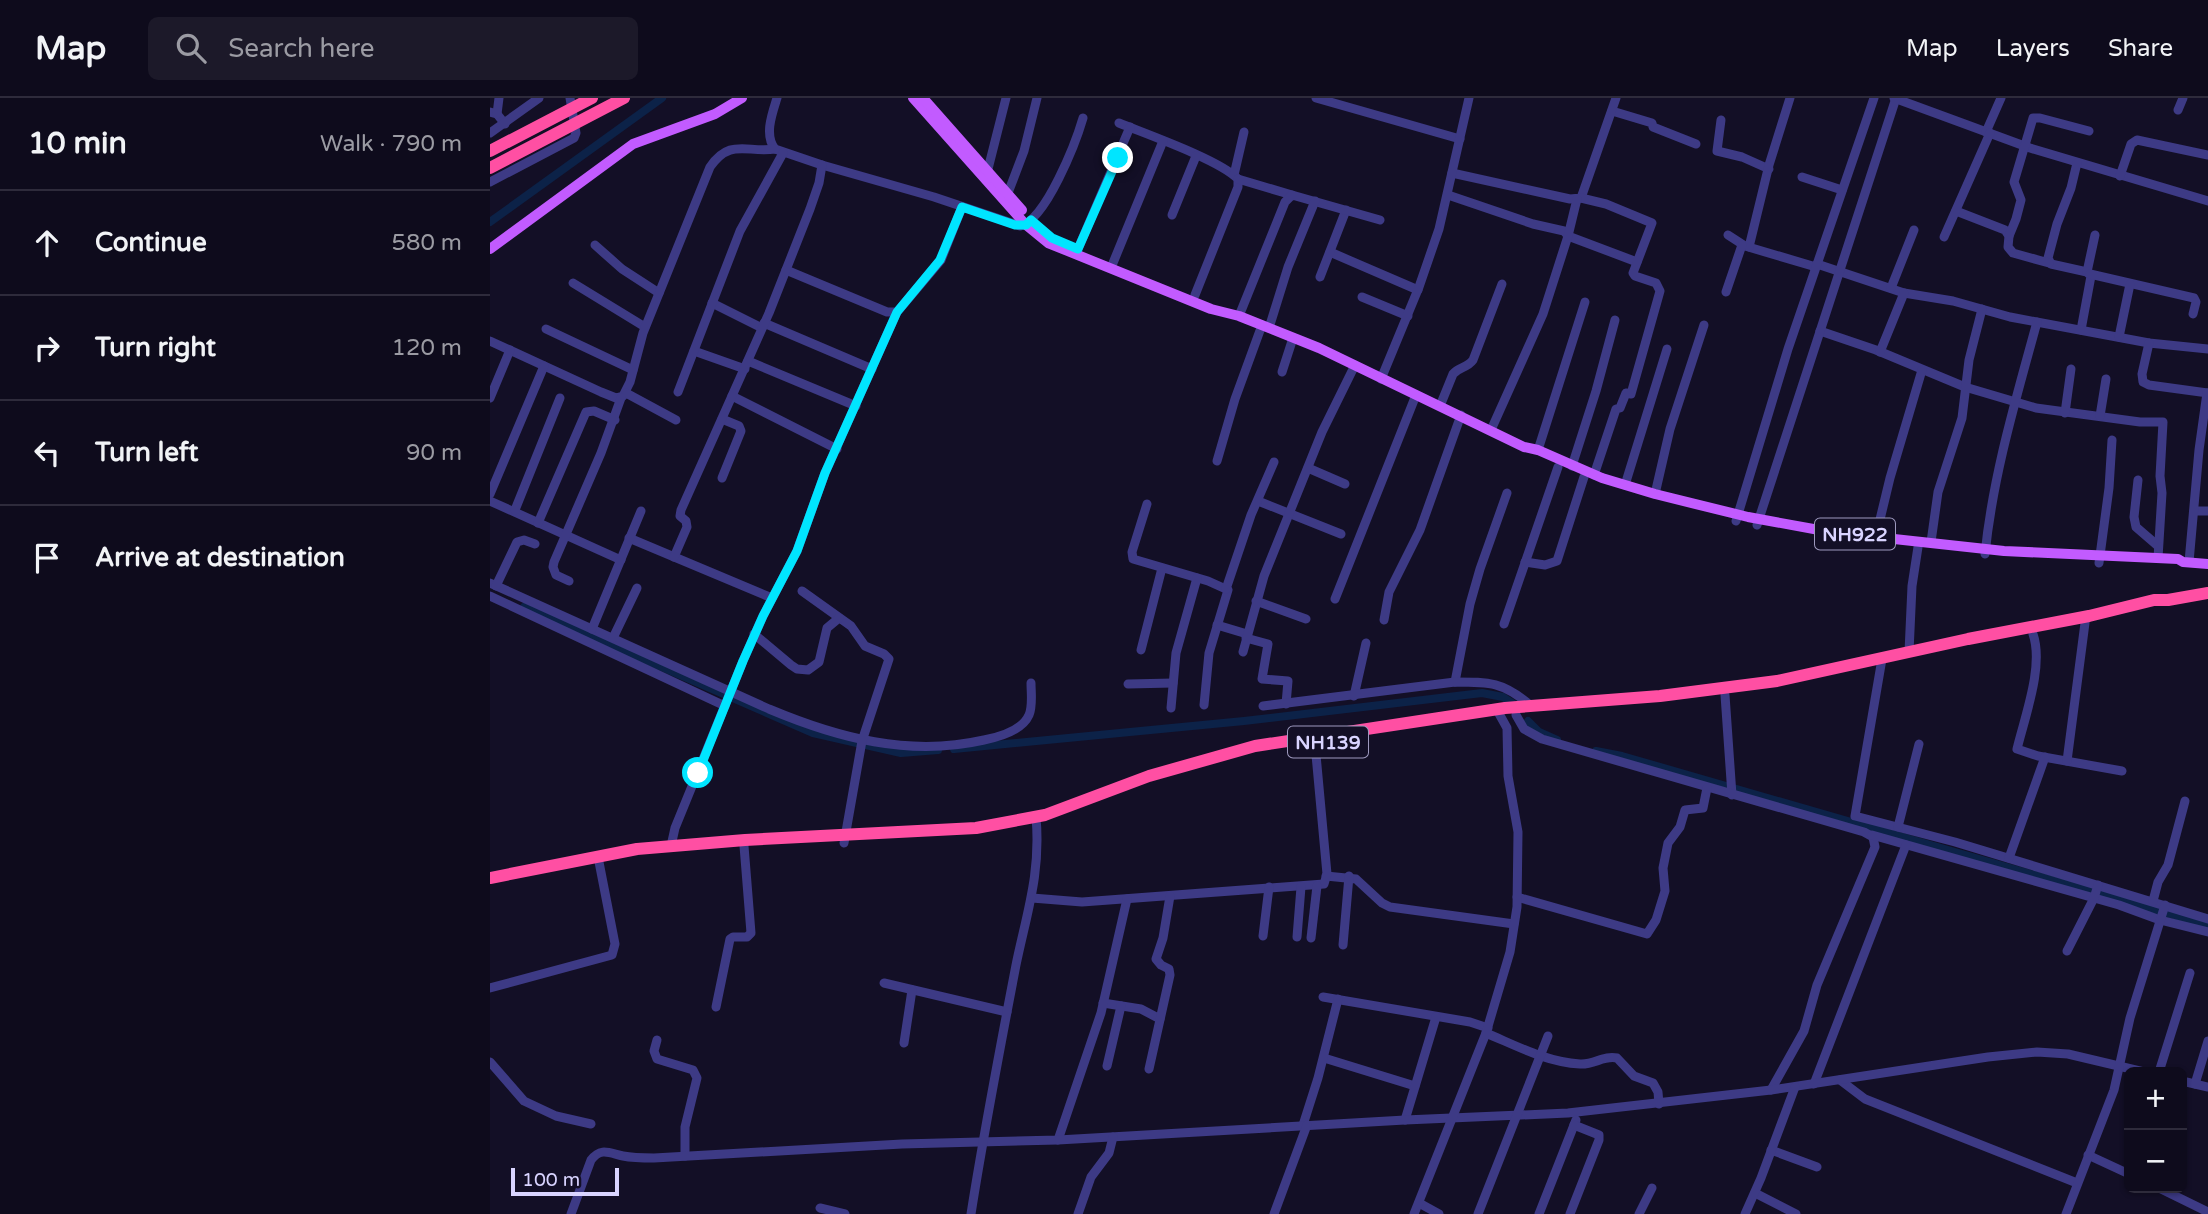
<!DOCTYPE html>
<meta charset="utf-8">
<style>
body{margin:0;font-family:"Varela Round",sans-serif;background:#1c1929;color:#f1f3f6}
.controls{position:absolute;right:21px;bottom:21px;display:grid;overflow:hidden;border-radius:10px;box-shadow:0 2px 5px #0004}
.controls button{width:63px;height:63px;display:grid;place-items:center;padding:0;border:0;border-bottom:2px solid #2e2b3b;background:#0e0b1c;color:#f1f3f6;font:35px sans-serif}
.scale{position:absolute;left:21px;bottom:18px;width:108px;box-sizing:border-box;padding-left:7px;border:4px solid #d9d4ff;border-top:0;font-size:19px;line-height:24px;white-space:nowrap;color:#d9d4ff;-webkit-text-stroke:5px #130f26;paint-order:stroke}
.stop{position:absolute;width:21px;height:21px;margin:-16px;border:5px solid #00e5ff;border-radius:50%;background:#fff}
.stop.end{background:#00e5ff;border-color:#fff;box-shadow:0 2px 7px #0008}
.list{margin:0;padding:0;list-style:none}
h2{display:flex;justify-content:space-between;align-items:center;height:91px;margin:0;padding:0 28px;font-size:30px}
h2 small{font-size:23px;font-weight:400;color:#9b9ba3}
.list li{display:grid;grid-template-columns:46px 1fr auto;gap:21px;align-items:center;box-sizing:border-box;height:105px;padding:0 28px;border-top:2px solid #2e2b3b}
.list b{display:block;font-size:26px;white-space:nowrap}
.list em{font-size:23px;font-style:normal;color:#9b9ba3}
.icon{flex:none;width:38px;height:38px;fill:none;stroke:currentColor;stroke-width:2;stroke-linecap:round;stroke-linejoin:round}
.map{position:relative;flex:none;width:1718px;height:1116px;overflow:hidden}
header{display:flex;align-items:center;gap:42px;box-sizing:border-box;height:98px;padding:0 35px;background:#0e0b1c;border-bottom:2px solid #2e2b3b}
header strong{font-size:33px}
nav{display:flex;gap:38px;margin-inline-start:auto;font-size:24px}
.search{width:490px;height:63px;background:#1c1929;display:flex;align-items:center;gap:18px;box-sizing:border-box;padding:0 24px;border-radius:10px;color:#9b9ba3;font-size:26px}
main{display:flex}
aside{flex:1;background:#0e0b1c}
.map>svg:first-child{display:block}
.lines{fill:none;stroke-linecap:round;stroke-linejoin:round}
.canal{stroke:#0c2248;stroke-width:8}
.minor{stroke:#3d3a85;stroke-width:9}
.major{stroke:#c25bff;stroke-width:10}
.highway{stroke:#ff4fa3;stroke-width:12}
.route{stroke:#00e5ff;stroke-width:9}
.labels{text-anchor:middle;stroke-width:7;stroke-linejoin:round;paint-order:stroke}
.shield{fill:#130f26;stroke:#9e99be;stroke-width:2}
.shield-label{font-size:19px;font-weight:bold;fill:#d9d4ff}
</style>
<header>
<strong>Map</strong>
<div class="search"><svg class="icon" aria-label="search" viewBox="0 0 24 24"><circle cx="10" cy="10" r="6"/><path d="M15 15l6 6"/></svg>Search here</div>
<nav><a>Map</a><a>Layers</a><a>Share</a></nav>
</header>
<main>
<aside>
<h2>10 min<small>Walk · 790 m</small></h2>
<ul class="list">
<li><svg class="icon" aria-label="ahead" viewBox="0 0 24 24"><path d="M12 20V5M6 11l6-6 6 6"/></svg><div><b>Continue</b></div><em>580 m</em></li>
<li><svg class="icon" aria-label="right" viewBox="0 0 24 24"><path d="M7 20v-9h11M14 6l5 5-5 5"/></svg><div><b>Turn right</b></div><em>120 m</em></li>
<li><svg class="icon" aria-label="left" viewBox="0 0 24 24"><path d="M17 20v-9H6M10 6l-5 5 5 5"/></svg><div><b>Turn left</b></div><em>90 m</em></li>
<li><svg class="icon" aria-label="arrive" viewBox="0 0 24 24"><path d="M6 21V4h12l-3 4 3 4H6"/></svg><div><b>Arrive at destination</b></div></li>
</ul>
</aside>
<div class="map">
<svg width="1718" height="1116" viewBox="0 0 1718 1116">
<rect width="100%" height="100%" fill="#130f26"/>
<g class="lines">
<!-- canal -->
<g class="canal">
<path d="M0,124L172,0"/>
<path d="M34,509L323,635L411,655L448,652"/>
<path d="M1038,623L1049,634L1067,642"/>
<path d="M464,651L754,623L992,595L1013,599L1027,608"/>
<path d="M1106,653L1132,658L1718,827"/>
</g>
<!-- minor -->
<g class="minor">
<path d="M287,0C282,16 274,37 285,51L332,67L444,99L530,128C556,122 586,44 593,20"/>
<path d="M826,0L970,41"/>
<path d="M1404,0L1540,50L1718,103"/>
<path d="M1688,12L1693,0"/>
<path d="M1122,13L1162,25L1163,29L1206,46"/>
<path d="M0,14L7,16L15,26"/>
<path d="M7,16L9,0"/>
<path d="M1231,22L1227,53L1252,59L1279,71"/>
<path d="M629,25C656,36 730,62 748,81V89L705,197"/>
<path d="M1496,34L1511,0"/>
<path d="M0,35L49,0"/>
<path d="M1587,65L1581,90L1567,126L1558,160L1561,166L1597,174L1601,178L1591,232"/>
<path d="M498,71L516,0"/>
<path d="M962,75L1080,101L1091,100L1126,0"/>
<path d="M744,77L754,34"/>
<path d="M1630,78L1641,46L1647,42L1718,57"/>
<path d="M1312,79L1352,92"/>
<path d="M748,81L802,97"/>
<path d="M0,84L84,40L86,35L80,0"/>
<path d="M518,95L534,53L547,0"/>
<path d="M958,97L1043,126L1074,133L1078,138L1147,164"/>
<path d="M1091,100L1116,106L1162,125L1143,175L1145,178L1166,185L1170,193L1141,296L1136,295L1130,310L1126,311L1104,377"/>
<path d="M1466,113L1515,132L1519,138L1518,149L1523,155L1559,165"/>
<path d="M682,117L706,58"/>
<path d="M1238,137L1255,148L1326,169"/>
<path d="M1519,138L1526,121L1531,102L1524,84L1543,20H1550L1599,33"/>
<path d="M1454,139L1500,35"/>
<path d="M105,147L132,171L169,195"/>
<path d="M1259,149L1279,67L1300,0"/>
<path d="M588,151L640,29"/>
<path d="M840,154L928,192"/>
<path d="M623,165L673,43"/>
<path d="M1327,166L1414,195L1463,203L1520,219L1659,245L1718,251"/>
<path d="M296,172L397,214H407L451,162L472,109"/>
<path d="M1597,174L1605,137"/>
<path d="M1600,176L1704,200L1706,204L1703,216"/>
<path d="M830,179L856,112"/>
<path d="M83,185L155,229"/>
<path d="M1401,190L1424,132"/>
<path d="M1236,194L1252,147"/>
<path d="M872,199L918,218"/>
<path d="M222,205L272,230"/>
<path d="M749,218L795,104L802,97L890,122"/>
<path d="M274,225L382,271"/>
<path d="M779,230L798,169L825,103"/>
<path d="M56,231L143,272"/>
<path d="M1330,233L1386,252L1475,289L1546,310L1650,324H1673L1670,378L1672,395L1668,460"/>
<path d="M1629,239L1640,186"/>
<path d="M0,243L111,294L126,300L133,298L140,284L153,235L220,69C240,40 256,55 285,51"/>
<path d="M1659,245L1652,276L1653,284L1659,287L1718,295"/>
<path d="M204,253L255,271"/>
<path d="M1390,254L1414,195"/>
<path d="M258,263L366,308"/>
<path d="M792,274L803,240"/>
<path d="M891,281L929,189L949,131L979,0"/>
<path d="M188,294L250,133L293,55"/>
<path d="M136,295L186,322"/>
<path d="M242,298L347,351"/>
<path d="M0,300L20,252"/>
<path d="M950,308L963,276C969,269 977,270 983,262L1012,186"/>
<path d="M1575,315L1581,271"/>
<path d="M1610,318L1616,281"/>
<path d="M232,321L249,328L251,333L232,380"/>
<path d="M1001,332L1053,216L1078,138L1087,101"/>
<path d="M1048,352L1095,204"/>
<path d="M727,363L745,301L772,227"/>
<path d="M1082,368L1106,293L1125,222"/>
<path d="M818,370L855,386"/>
<path d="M1648,382L1644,419L1646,429L1668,448"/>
<path d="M1135,387L1177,251"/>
<path d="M0,396L54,268"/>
<path d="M1165,396L1180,331L1214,227"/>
<path d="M0,403L131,462"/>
<path d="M768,403L851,436"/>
<path d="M657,406L642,454L643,461L718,483L738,492L719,555L714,607"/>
<path d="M25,412L70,300"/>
<path d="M1704,413H1718"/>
<path d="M1246,423L1298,251L1384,0"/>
<path d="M48,425L96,314L104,313L125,322"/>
<path d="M1267,427L1406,0"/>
<path d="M1386,438L1400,380L1432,272"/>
<path d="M139,440L282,500"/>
<path d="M1441,444L1448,394L1472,320L1479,262L1492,211"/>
<path d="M1495,456C1503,377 1526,301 1547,224"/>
<path d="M184,459L197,429L196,423L190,418L191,412L279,215L320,111L329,85L332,67"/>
<path d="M1035,464L1055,467L1067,463L1094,379"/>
<path d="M1699,464L1709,352L1717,295"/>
<path d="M1609,465L1619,390L1622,342"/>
<path d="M79,483L66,477L63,469L64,464L111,355L131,300"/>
<path d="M0,485L279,611C348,640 419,659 494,642C509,639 532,633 539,617C543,608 541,595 541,585"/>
<path d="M6,488L27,444L34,442L45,446"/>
<path d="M736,491L761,417L784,364"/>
<path d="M312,493L361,528L375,548L394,556L399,561L372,643L354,745"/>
<path d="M0,498L235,608"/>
<path d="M845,501L926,297"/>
<path d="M766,503L816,521"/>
<path d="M894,522L899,494L930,432L971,317"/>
<path d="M1014,526L1068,369"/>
<path d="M727,527L757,536"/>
<path d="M102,531L151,413"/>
<path d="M264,536L301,567L307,571L318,572L329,564L337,530L349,520"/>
<path d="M1543,536C1554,568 1535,618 1527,651L1548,658L1632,673"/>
<path d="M123,540L147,490"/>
<path d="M756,540L778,546L772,581L798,583L796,606"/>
<path d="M651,552L672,470"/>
<path d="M753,554L774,478L832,334L865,267"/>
<path d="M1419,554L1422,488L1428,449"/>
<path d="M1392,561L1365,718L1465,744L1718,821"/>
<path d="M965,584L980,506L990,471L1017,395"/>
<path d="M638,586L683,585"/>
<path d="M1235,597L1242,697"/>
<path d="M864,598L876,545"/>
<path d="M773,608L965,584C1000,584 1013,584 1040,607"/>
<path d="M681,610L686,555L707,480"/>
<path d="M1026,617L1034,631L1052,641L1374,734L1383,739L1385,749L1327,887L1314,933L1281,992"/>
<path d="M1577,663L1595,525"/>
<path d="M1408,729L1429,646"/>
<path d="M1382,737L1629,807L1670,822L1718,834"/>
<path d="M181,748L185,730L253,563L273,518L307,453L335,375L407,214"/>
<path d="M1519,760L1555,659"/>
<path d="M836,778L866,781L892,805L900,809L1024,826"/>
<path d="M1027,799L1157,836L1166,822L1175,793L1173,770L1178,745L1190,729L1195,712L1213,710L1217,690"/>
<path d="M542,800L592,804L834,786L837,776L825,646"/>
<path d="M1663,803L1668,784L1678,767L1695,703"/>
<path d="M773,838L779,789"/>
<path d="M807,839L811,789"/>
<path d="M821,840L827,788"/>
<path d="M853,847L859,778"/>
<path d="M1577,853L1604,800L1608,787"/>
<path d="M394,885L517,914"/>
<path d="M0,890L122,857L125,846L109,764"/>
<path d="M833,899L980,924L998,930"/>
<path d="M613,905L651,911L670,921"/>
<path d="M226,909L240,841L243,839H257L261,835L254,748"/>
<path d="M996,935C1027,948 1056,964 1090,966C1104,967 1114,957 1127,960L1144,978L1163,985L1168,994L1169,1006"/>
<path d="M167,942L164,953L167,961L203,972L207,980L195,1029V1058"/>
<path d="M414,945L422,892"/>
<path d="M834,960L925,988"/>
<path d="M0,964L34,1003L66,1018L101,1026"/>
<path d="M617,968L631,908"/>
<path d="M659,971L680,877L679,871L671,867L666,861L673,840L680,798"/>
<path d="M1669,974L1700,875"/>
<path d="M1350,982L1375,1001L1587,1085"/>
<path d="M1692,983L1718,989"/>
<path d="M1324,986L1416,747"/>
<path d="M1705,986L1718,943"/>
<path d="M915,1022L946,919"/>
<path d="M813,1027L828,980L848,901"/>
<path d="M568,1042L611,915L637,801"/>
<path d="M1281,1052L1327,1069"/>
<path d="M1598,1057L1639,1076"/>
<path d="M1669,1090L1718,1114"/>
<path d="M1265,1095L1306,1116"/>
<path d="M929,1105L949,1116"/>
<path d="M330,1110L355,1116"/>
<path d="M81,1116L101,1062C111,1049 119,1055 133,1058C143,1060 154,1060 164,1060L412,1046L568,1042L915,1022L1078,1015L1281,992L1498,959L1547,954L1578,956L1654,974"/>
<path d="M481,1116C494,1033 510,950 526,867C537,814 551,775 546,719"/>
<path d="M588,1116L601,1079L619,1055L623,1039"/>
<path d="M784,1116L817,1027"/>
<path d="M924,1116L996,935L1020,854L1027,809L1028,734L1018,678L1017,630L1007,612"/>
<path d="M988,1116L1058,938"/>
<path d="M1049,1116L1086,1022"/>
<path d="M1080,1116L1109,1042V1037L1084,1027"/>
<path d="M1149,1116L1162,1090"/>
<path d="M1255,1116L1271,1080L1305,989"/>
<path d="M1576,1116L1624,992L1640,920L1675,807"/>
</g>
<!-- major -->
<g class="major">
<path d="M423,0L536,127L558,145L721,211L749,218L829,250L1034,349L1048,352L1112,380L1165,396L1258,419L1340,434L1514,453L1688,461L1693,464L1718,466"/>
<path d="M433,0L532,112"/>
<path d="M0,151L143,46L225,16L252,0"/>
</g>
<!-- highway -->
<g class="highway">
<path d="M0,53L102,0"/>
<path d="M0,70L134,0"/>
<path d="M0,780L147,751L255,742L486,730L555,717L659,678L765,648L1015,610L1170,598L1287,583L1478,541L1599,518L1664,502H1678L1718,495"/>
</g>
</g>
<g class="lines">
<!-- route -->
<path class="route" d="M208,675L253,563L273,518L307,453L335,375L407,214L450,162L472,109L525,127H536L541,122L562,140L588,151L628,60"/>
</g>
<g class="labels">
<!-- shield labels -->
<g class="shield">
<rect x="1325" y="420.5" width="80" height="31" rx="5"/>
<rect x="798" y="628.5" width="80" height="31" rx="5"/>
</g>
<g class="shield-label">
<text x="1365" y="443">NH922</text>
<text x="838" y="651">NH139</text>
</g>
</g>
</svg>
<div class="controls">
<button>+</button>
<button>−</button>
</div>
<div class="scale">100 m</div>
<div class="stop" style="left:208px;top:675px"></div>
<div class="stop end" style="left:628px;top:60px"></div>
</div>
</main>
